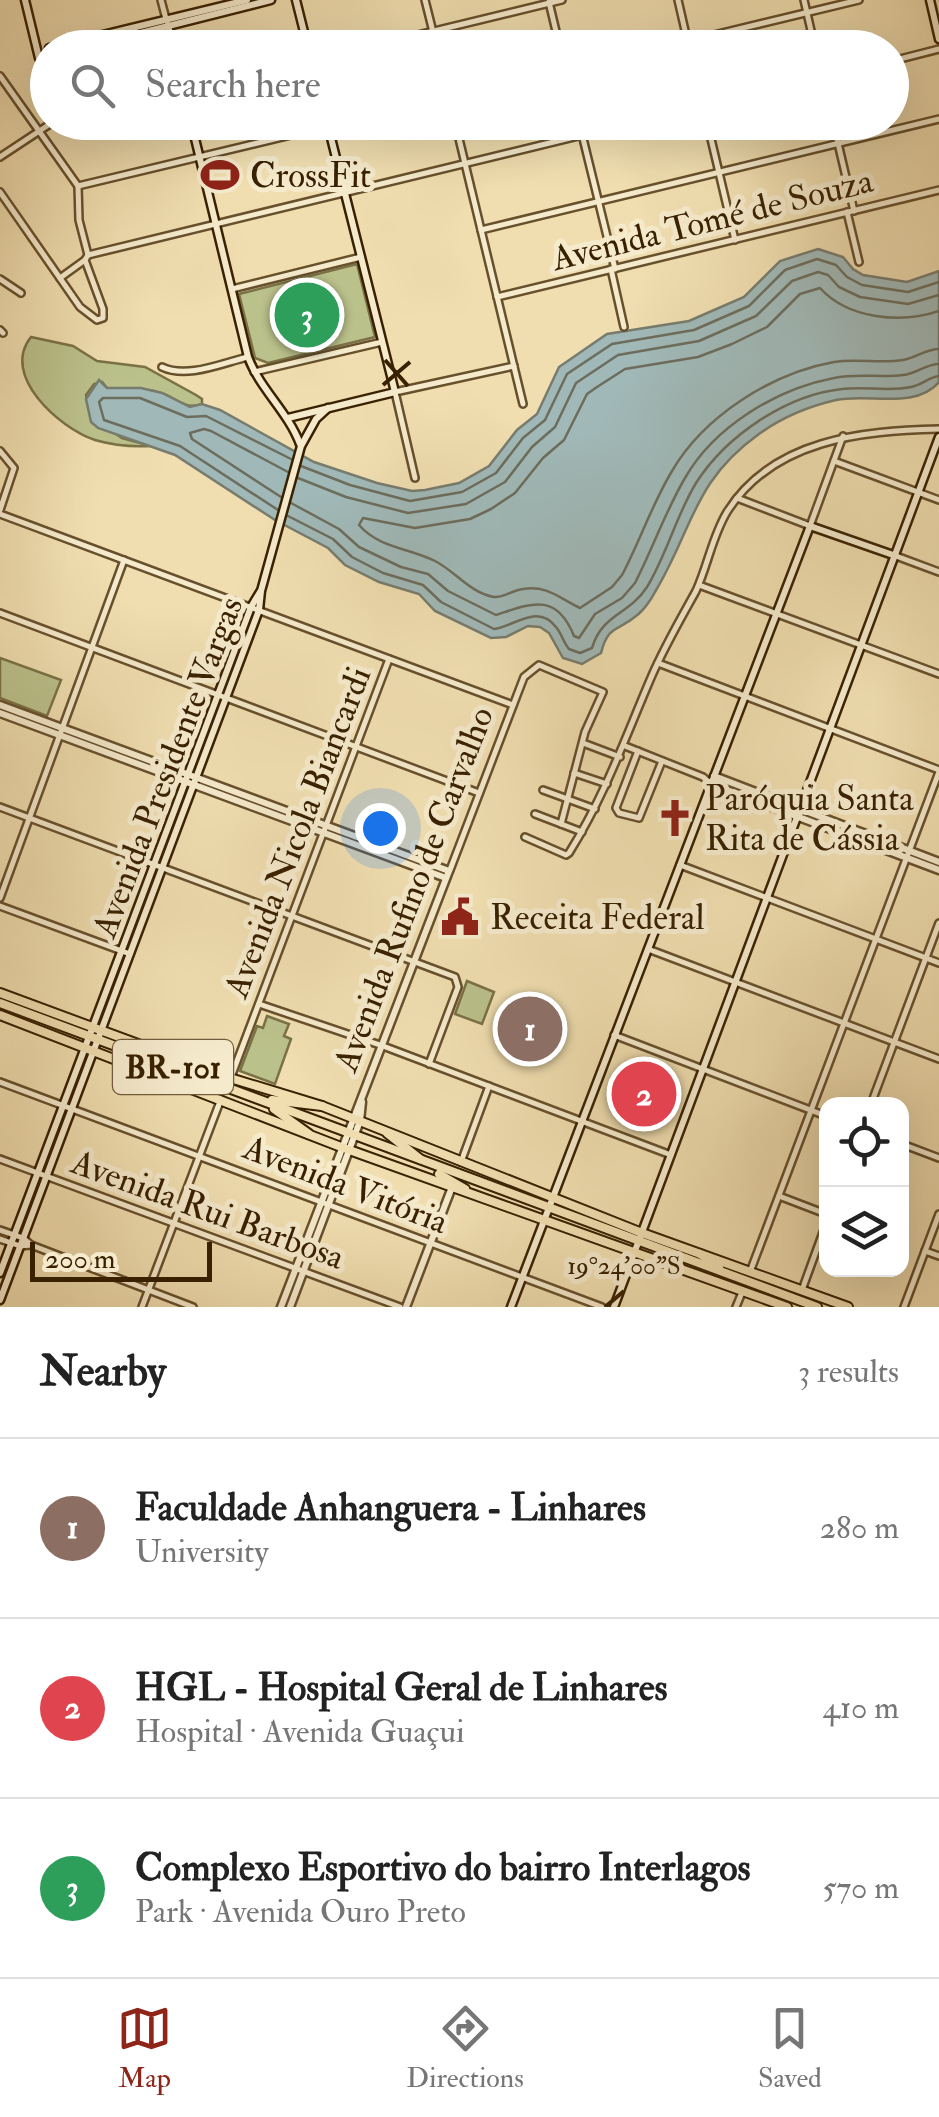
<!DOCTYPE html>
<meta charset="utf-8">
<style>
body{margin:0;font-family:"IM FELL Double Pica",serif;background:#f6f6f6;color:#222}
.controls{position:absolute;right:30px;bottom:30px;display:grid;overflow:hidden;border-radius:20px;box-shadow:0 10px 40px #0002}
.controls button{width:90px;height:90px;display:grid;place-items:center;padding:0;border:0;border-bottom:2px solid #e0e0e0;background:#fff;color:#222;font:50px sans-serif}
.scale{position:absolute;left:30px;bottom:25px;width:182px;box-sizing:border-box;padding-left:10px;border:5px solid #392100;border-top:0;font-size:28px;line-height:35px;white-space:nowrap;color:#392100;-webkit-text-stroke:8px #f5eacc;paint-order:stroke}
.you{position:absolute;left:380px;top:828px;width:35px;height:35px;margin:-25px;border:8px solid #fff;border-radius:50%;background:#1a73e8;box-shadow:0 0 0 15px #1a73e833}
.badge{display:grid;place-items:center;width:65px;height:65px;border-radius:50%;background:#8f2418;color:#fff;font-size:32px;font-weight:700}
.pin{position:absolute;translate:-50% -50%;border:5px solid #fff;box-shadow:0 2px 10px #0006}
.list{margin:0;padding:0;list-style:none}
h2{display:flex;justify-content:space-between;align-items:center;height:130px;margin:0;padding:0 40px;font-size:42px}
h2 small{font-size:32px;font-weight:400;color:#767676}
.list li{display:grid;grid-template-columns:65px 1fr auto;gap:30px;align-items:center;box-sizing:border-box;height:180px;padding:0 40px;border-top:2px solid #e0e0e0}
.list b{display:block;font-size:38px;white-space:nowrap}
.list p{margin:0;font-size:32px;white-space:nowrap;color:#767676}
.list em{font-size:32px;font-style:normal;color:#767676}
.icon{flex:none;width:55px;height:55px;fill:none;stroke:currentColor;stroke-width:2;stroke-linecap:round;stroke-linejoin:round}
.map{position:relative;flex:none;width:939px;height:1307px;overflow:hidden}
.search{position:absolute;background:#fff;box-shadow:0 10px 40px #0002;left:30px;right:30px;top:30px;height:110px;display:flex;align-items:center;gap:25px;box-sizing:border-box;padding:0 35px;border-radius:55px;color:#767676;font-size:38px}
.sheet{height:670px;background:#fff}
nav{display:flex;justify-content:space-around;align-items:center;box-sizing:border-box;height:140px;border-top:2px solid #e0e0e0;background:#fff;font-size:28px;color:#767676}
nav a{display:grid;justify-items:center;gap:5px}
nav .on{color:#8f2418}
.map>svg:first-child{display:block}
.green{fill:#bbc18b;stroke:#7a7146;stroke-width:2.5}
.water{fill:#a0b9b8;stroke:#777c6e;stroke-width:2.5}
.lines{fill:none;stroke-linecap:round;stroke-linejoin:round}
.shore{stroke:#6c6d5c;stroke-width:2.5}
.minor-casing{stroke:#67502c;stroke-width:10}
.tertiary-casing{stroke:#67502c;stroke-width:11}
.secondary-casing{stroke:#392100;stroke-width:11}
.primary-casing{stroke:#392100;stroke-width:12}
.trunk-casing{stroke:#392100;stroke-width:12}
.minor{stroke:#f5eacc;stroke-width:5}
.tertiary{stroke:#f5eacc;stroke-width:6}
.secondary{stroke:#f5eacc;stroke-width:6}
.primary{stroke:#f0deb0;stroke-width:8}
.trunk{stroke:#f0deb0;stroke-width:8}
.ticks{fill:none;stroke:#392100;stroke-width:4}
.labels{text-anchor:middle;stroke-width:10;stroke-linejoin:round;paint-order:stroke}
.shield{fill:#f5eacc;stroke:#715d3d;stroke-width:2.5}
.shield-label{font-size:32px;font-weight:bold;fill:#392100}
.poi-label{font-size:35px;fill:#392100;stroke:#f5eacc;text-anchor:start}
.street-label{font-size:35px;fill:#392100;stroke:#f5eacc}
.ticks-label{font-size:25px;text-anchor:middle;fill:#392100;stroke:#f5eacc;stroke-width:10;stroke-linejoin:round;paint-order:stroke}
</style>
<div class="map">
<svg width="939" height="1307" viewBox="0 0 939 1307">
<rect width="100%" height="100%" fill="#f0deb0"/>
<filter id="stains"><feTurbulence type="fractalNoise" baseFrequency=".002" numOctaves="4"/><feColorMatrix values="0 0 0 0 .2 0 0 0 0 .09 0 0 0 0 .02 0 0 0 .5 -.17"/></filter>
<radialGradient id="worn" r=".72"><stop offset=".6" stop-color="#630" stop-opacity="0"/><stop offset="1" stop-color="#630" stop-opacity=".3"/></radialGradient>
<!-- green -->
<g class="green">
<path d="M357,264L375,337L268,363L255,358L239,294Z"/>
<path d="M31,337L73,346L97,361L145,367L196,395L202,399V404C187,410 178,400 164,394C145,387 127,389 107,388L102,382L94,384L86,395L91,417L122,438L151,446C133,447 112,445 95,440C59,428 0,375 31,337Z"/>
<path d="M0,658L61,680L47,716L0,698Z"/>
<path d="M467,981L494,992L482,1024L455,1014Z"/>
<path d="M267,1016L289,1024L284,1036L291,1039L275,1084L240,1071L257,1026L263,1028Z"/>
</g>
<!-- water -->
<path class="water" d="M818,249L843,257L853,269L863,275L907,282L939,271V382C915,410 869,393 836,400C810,406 781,418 759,434C693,481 693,529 655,592C651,600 643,611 636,616C617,632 608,625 601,653L582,664L563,658L549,633L540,627L528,626L506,637L491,638L435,611L419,594L379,582L345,565L328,548L275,520L175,455L98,428L91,422L86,399L99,380L107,388H141L162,393L190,407L202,404L220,410L314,462L377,483L412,491L425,490L459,483L489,466L517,430L537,414L559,367L607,334L689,321L744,297L780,261Z"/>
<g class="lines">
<!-- shore -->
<g class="shore">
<path d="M939,311C901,324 848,319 820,288L800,294L767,327L732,344L698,357L625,369L597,387L587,394L564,440L543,458L515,493L491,509L470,519L415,528L363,518L359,525C379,548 409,548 435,561C455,571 470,593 494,597C503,598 513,590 523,589C548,585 560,599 580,608L612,587L622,575C640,541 652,504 672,471C704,416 772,373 834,362C857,358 881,364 903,360C916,358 925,349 939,349"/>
<path d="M301,466L350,485L410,501L462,492L496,473L523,438L545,420L567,374L612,344L694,330L749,306L785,270L817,259L836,265L847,277L862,285L908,292L939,282"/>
<path d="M298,478L346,497L408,513L466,504L505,482L532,447L555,427L576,383L618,355L699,341L756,316L792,281L818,272L828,275L839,287L860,297L908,304L939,295"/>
<path d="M281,497L192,439L190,433L204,429L211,431L288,472"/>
<path d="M291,503L339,529L359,547L401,567L428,574L448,591L496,615C530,604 556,591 574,636L579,638L595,614L622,598L635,583C653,548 665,512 685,478C714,427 776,389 834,378C857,373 880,378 903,375C917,374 925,364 939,364"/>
<path d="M278,510L180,446L104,420L99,402L103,398H140L187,417L206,416L291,459"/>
<path d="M288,516L333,539L352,557L383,573L423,585L441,602L494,629C515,626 538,603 556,627C562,634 563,642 569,649L580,653L592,648C602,614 629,615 647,587C667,554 676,516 696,483C726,436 786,395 842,389C864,386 889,392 911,387C922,385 929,377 939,376"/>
</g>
<!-- minor casing -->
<g class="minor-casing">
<g id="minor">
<path d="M161,0L166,19"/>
<path d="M425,0L437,48"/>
<path d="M678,0L689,48"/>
<path d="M804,0L815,48"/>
<path d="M549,2L560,48"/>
<path d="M364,48L562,0"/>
<path d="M660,48L859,0"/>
<path d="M39,58L48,92"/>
<path d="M892,61L939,49"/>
<path d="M0,76L78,186L79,220L88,255L85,260L103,309V318L97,320L80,307L0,192"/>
<path d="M455,122L523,404"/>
<path d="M579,122L615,269"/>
<path d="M707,122L735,240"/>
<path d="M833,122L854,211"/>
<path d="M0,157L53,122"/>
<path d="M78,186L345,122"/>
<path d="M847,212L859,262"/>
<path d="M481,230L939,119"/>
<path d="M88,255L636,122"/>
<path d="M611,269L624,327"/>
<path d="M60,278L85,260"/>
<path d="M0,279L21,293"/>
<path d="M232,289L361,257"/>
<path d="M497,297L939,190"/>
<path d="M0,330L3,333"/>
<path d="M162,367C187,379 222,363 248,357"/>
<path d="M254,372L382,342"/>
<path d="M0,451L14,468L0,510"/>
<path d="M834,461L939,500"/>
<path d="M415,478L395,392L514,366"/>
<path d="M737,498L810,526L843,436"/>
<path d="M0,514L513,705"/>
<path d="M896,556L939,572"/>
<path d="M699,585L939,674"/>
<path d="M0,613L479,793"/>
<path d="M658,663L939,770"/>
<path d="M583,743L620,757"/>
<path d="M625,746L703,777L711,784"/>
<path d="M638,751L616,808L619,813L639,818L662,761"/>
<path d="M574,773L607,784"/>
<path d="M543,790L595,809"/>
<path d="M0,807L455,977L458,987L429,1064"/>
<path d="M535,814L582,832"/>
<path d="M525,837L566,855L569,853C605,795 624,741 650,680C663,649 680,620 696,591C708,565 712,537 727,512C773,439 862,431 939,429"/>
<path d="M680,865L939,963"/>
<path d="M450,870L524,677L539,665L603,692L585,732L561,824"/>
<path d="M0,898L124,560"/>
<path d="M0,906L130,954"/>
<path d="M648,949L939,1059"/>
<path d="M259,1004L383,1046L671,1155"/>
<path d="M614,1035L826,1116"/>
<path d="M231,1077L389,659"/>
<path d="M0,1082L602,1307"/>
<path d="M871,1104L939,923"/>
<path d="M902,1144L939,1158"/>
<path d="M0,1159L400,1307"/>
<path d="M461,1162L489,1086"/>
<path d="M779,1196L826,1214"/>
<path d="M0,1230L23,1238L31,1245L193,1307"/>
<path d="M0,1239L20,1246L31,1245"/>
<path d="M925,1251L939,1256"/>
<path d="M750,1272L939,772"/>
<path d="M802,1290L826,1224"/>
<path d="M142,1307L221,1099"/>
<path d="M736,1307L743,1290"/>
<path d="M904,1307L939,1214"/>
</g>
</g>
<!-- tertiary casing -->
<g class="tertiary-casing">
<g id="tertiary">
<path d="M0,705L449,871L281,1307"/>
<path d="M0,713L446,878"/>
<path d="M714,776L939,862"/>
<path d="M711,784L939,870"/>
<path d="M290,1307L360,1121L362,1102"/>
<path d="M406,1307L452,1187"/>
</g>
</g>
<!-- secondary casing -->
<g class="secondary-casing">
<g id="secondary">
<path d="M25,0L39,58L48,56"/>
<path d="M296,0L308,48"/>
<path d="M930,0L939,39"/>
<path d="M168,25L173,48"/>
<path d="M49,48L247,0"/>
<path d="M81,48L271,0"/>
<path d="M191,122L248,357C260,389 288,412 300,444"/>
<path d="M288,418L395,392L327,122"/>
<path d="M0,1273L251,607L260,592"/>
<path d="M0,1300L259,610L261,591L301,446L316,419L328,408"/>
<path d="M511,1307L810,526L896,556"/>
<path d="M614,1307L939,437"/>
</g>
</g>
<!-- primary casing -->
<g class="primary-casing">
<g id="primary">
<path d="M0,993L230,1078L322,1106L642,1233L848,1307"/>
<path d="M0,1015L341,1147L787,1307"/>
</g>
</g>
<!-- trunk casing -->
<g class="trunk-casing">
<g id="trunk">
<path d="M0,1003L817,1307"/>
<path d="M272,1100L322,1106"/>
<path d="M274,1109L309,1134"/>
<path d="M387,1133L420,1159"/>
<path d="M439,1174L465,1189"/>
<path d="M700,1254L719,1267"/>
</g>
</g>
<!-- minor -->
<use href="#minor" class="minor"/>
<!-- tertiary -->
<use href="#tertiary" class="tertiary"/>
<!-- secondary -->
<use href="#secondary" class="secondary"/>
<!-- primary -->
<use href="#primary" class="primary"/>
<!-- trunk -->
<use href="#trunk" class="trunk"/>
</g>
<!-- ticks -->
<path class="ticks" d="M385,360L408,386M383,385L410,362M605,1307L624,1291"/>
<!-- icons -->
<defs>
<g id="stadium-bare" transform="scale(3)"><path d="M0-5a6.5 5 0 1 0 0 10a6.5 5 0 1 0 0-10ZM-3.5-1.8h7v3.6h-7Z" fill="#8f2418" stroke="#f5eacc" stroke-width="2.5" paint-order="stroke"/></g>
<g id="church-bare" transform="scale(3)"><path d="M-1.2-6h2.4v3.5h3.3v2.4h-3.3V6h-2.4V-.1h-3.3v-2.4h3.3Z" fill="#8f2418" stroke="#f5eacc" stroke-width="2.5" paint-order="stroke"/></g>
<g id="civic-bare" transform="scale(3)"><path d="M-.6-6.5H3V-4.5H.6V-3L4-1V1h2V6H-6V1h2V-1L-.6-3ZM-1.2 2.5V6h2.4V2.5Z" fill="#8f2418" stroke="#f5eacc" stroke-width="2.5" paint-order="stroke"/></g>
</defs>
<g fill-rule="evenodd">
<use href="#stadium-bare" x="220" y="175"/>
<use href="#church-bare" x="675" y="818"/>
<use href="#civic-bare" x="460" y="917"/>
</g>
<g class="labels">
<!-- shield labels -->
<rect class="shield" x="113" y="1040" width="120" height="54" rx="8"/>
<g class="shield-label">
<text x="173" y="1078">BR-101</text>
</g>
<!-- poi labels -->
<g class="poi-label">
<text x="250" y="187">CrossFit</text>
<text x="705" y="810">Paróquia Santa<tspan x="705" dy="40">Rita de Cássia</tspan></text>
<text x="490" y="929">Receita Federal</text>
</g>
<!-- street labels -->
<g class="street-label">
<text transform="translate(712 219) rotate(-14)" y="12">Avenida Tomé de Souza</text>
<text transform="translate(167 767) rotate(-69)" y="12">Avenida Presidente Vargas</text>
<text transform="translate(297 832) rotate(-69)" y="12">Avenida Nicola Biancardi</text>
<text transform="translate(413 889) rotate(-69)" y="12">Avenida Rufino de Carvalho</text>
<text transform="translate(346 1184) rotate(21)" y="12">Avenida Vitória</text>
<text transform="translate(208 1209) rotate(20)" y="12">Avenida Rui Barbosa</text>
</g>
</g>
<g class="ticks-label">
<text x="624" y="1274">19°24'00"S</text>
</g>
<rect width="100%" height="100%" filter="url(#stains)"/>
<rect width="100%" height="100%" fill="url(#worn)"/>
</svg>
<div class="controls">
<button><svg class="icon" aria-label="locate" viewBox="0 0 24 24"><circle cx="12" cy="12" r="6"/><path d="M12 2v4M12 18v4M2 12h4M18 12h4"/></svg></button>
<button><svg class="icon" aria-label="layers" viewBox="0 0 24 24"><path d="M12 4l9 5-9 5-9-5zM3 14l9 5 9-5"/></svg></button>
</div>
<div class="scale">200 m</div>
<div class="you"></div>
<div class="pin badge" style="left:530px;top:1029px;background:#8d6e63">1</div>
<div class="pin badge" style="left:644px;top:1094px;background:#e0444e">2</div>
<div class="pin badge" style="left:307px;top:315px;background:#2e9e5b">3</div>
<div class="search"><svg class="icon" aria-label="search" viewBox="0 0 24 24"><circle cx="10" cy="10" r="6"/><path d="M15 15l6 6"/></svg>Search here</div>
</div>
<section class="sheet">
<h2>Nearby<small>3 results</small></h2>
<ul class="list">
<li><span class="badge" style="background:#8d6e63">1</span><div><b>Faculdade Anhanguera - Linhares</b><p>University</p></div><em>280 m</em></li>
<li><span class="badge" style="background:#e0444e">2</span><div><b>HGL - Hospital Geral de Linhares</b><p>Hospital · Avenida Guaçui</p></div><em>410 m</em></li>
<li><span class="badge" style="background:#2e9e5b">3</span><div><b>Complexo Esportivo do bairro Interlagos</b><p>Park · Avenida Ouro Preto</p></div><em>570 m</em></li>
</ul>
</section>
<nav>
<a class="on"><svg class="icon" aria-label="map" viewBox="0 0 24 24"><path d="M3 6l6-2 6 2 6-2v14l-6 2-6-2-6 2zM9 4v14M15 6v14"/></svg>Map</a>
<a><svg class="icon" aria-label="directions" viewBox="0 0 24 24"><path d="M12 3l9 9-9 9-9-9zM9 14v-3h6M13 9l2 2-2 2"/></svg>Directions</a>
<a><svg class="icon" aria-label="saved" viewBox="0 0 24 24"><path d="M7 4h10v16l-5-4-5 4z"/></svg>Saved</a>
</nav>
